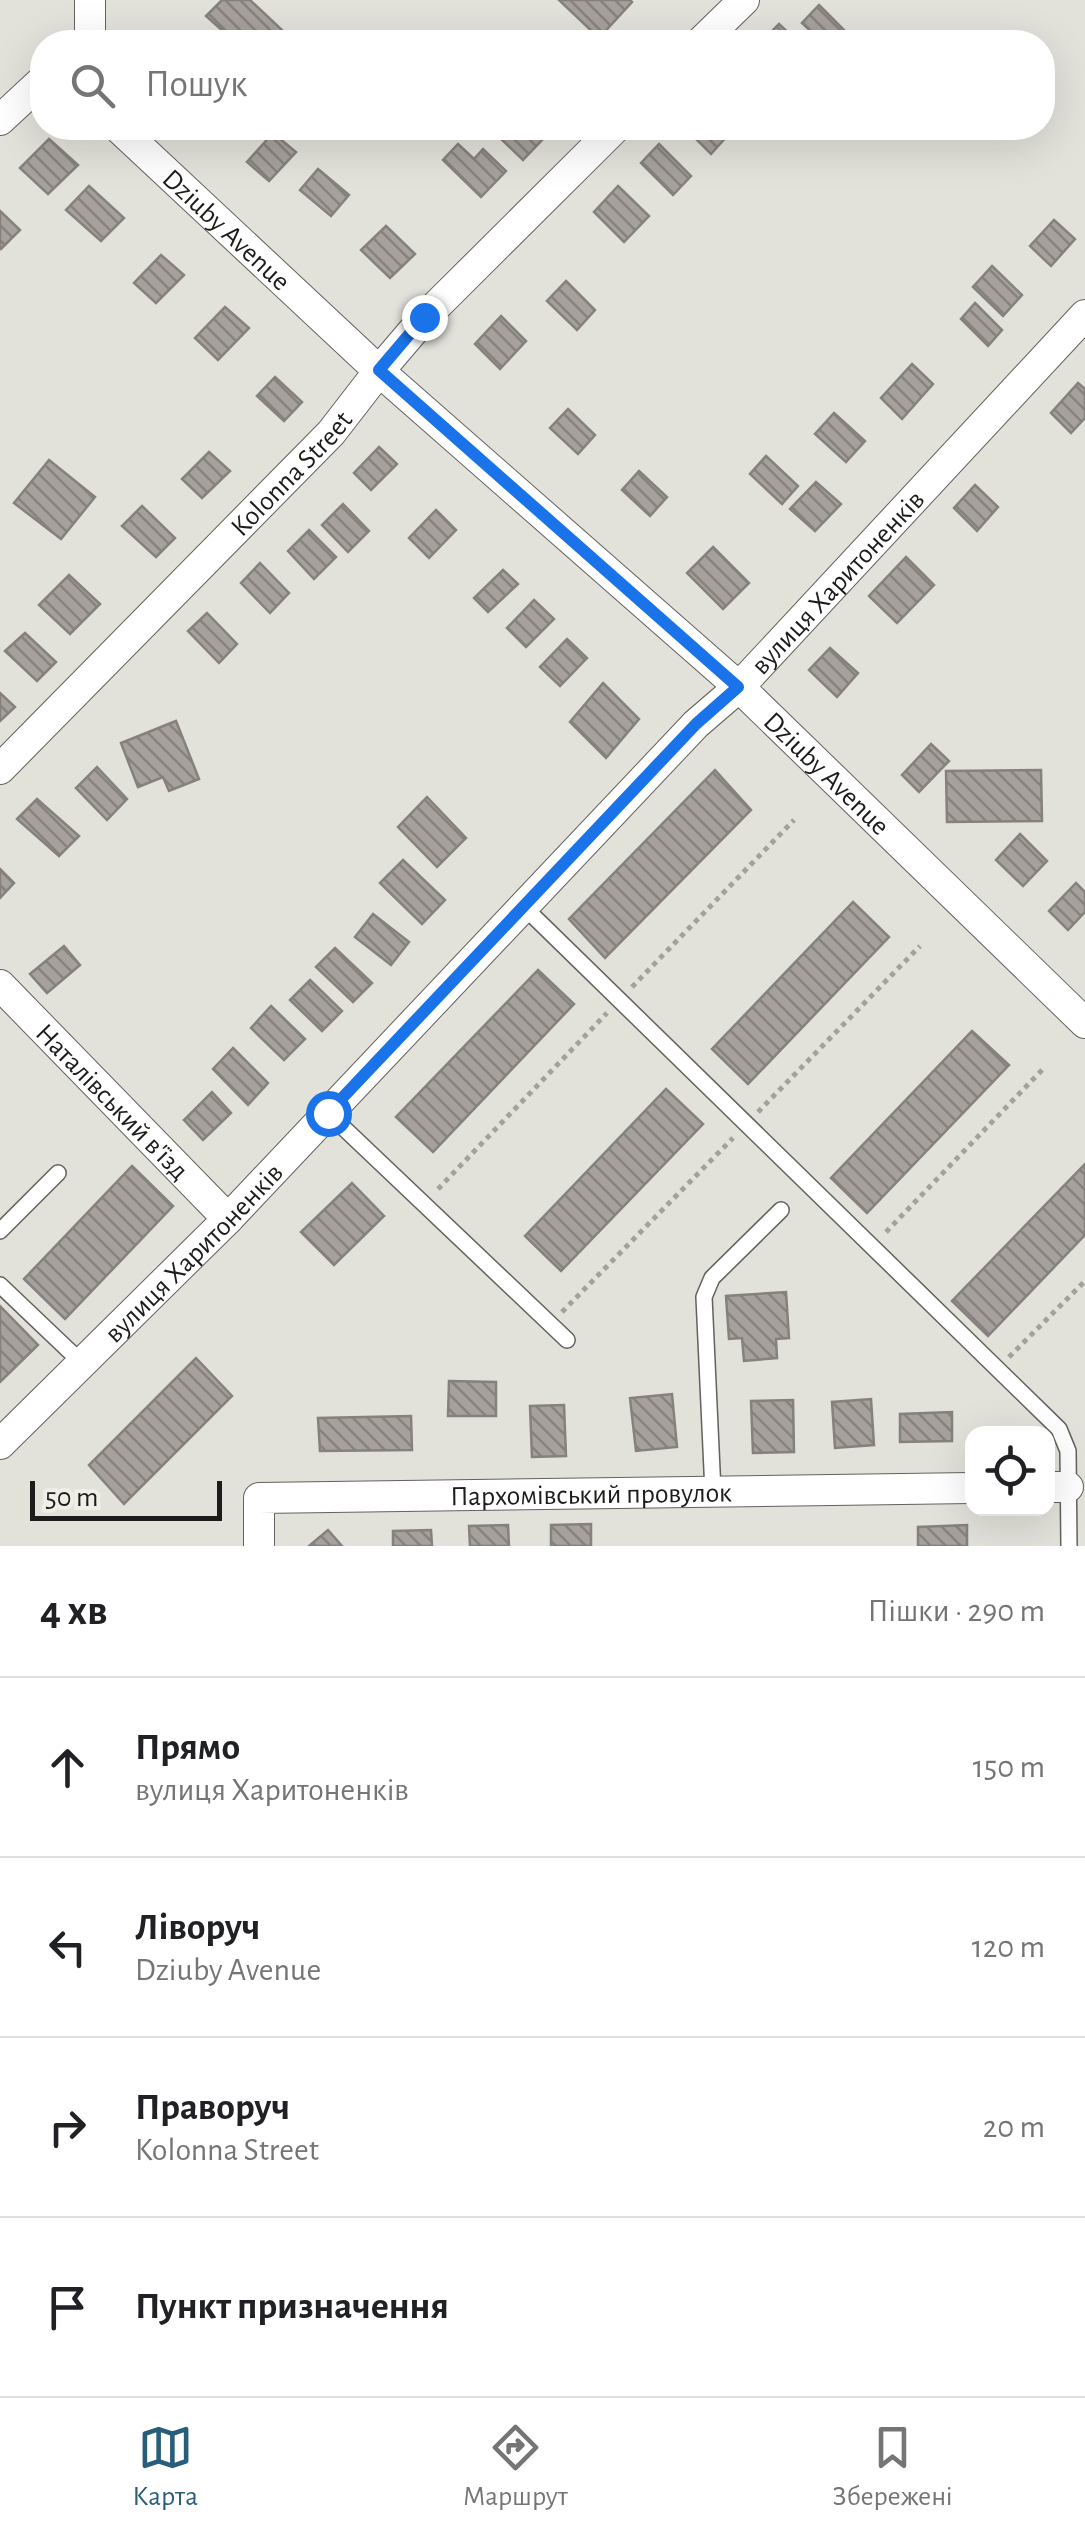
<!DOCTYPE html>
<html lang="uk">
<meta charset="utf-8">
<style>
body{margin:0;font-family:"Alegreya Sans",sans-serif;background:#f6f6f6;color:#202124}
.controls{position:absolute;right:30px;bottom:30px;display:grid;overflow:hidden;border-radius:20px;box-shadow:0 10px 40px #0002}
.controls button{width:90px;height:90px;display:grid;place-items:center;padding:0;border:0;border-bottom:2px solid #e0e0e0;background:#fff;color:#202124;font:50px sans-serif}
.scale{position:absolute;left:30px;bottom:25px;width:192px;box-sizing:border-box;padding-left:10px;border:5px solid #1d1c1a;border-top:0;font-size:28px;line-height:35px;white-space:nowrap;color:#1d1c1a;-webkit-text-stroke:8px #efeee7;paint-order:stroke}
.stop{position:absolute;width:30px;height:30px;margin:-22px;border:8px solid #1a73e8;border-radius:50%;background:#fff}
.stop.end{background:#1a73e8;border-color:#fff;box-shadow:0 2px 10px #0008}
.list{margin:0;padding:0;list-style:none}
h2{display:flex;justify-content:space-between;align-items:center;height:130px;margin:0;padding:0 40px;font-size:42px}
h2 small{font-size:32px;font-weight:400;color:#757577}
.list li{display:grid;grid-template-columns:65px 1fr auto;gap:30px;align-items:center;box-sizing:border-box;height:180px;padding:0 40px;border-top:2px solid #e0e0e0}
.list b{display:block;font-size:38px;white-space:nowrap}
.list p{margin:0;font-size:32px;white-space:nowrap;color:#757577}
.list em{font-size:32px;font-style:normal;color:#757577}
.icon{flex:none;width:55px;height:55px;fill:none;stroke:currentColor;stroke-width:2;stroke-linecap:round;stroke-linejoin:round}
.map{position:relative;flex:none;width:1085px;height:1546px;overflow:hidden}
.search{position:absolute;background:#fff;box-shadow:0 10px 40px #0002;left:30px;right:30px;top:30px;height:110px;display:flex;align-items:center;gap:25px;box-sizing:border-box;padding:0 35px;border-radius:40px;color:#757577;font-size:38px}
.sheet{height:850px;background:#fff}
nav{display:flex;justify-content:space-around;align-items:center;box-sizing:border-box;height:140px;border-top:2px solid #e0e0e0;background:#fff;font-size:28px;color:#757577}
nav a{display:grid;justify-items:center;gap:5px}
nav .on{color:#285e79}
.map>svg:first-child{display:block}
.building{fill:url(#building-back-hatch);stroke:#86817c;stroke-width:2.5}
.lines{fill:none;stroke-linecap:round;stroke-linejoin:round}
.service-casing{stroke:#63625c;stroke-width:18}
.minor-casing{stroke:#63625c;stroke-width:32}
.path{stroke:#a2a19c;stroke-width:5;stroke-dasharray:5 5;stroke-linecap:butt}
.service{stroke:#fff;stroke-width:15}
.minor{stroke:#fff;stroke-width:30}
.route{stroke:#1a73e8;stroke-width:12}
.labels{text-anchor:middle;stroke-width:8;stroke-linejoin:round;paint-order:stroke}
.street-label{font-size:28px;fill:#1d1c1a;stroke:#efeee7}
</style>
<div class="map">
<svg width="1085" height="1546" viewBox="0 0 1085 1546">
<defs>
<pattern id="building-back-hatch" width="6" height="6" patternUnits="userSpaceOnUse" patternTransform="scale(2.5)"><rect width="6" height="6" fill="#a6a19c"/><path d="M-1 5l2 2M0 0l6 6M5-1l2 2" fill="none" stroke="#87827e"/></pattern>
</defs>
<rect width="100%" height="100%" fill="#e2e1da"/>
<!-- building -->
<g class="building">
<path d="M222,0H250L282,30L270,42H235L206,16Z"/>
<path d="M559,0H630L632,2L599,38Z"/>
<path d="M819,5L847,33L838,42H822L802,23Z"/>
<path d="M779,24L798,42H761Z"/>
<path d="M495,128H528L542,140L523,160L493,131Z"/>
<path d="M693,128H721L728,135L711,154L689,132Z"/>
<path d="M273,133L296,152L269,181L247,162Z"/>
<path d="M49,139L78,165L48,194L20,168Z"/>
<path d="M458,144L474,159L483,149L506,171L481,197L443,160Z"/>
<path d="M659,144L691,176L673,195L641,163Z"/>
<path d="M318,169L349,195L331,216L300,190Z"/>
<path d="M89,186L124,218L101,241L66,210Z"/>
<path d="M618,186L649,216L624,242L594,212Z"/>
<path d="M0,211L20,230L1,249L0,248Z"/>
<path d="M1054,220L1075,239L1051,266L1030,246Z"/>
<path d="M386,226L415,254L390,278L361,250Z"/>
<path d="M161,255L184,275L156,303L134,283Z"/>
<path d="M992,266L1022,295L1003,316L973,287Z"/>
<path d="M566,281L595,310L577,330L547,301Z"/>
<path d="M975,303L1002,330L988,346L961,319Z"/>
<path d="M225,307L249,328L218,360L195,338Z"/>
<path d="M501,316L526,341L500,369L475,344Z"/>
<path d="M912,364L933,384L902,419L881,398Z"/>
<path d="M275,377L302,402L284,421L257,396Z"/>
<path d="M1078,383L1085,389V418L1071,433L1051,413Z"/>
<path d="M568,409L595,435L578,454L550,428Z"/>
<path d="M834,413L865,441L846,462L815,434Z"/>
<path d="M379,447L397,464L371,490L354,473Z"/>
<path d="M209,452L230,471L202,498L182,479Z"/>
<path d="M766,456L798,486L782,504L750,474Z"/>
<path d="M49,460L95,497L61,539L14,503Z"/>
<path d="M639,471L667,497L650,516L622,490Z"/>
<path d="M816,482L841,504L815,531L790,509Z"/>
<path d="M975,485L998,507L977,531L954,508Z"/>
<path d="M343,504L369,531L348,552L322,525Z"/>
<path d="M142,506L175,538L156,557L122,526Z"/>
<path d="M436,510L456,530L429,558L409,538Z"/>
<path d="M309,530L336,557L314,579L288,551Z"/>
<path d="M713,547L749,583L723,609L687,573Z"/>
<path d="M906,557L934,585L897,623L869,596Z"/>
<path d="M260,563L289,593L270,613L241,583Z"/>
<path d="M503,570L518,584L488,612L474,598Z"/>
<path d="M69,575L100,604L70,634L39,605Z"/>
<path d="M534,600L554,619L526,647L507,628Z"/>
<path d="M207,613L237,644L219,663L188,631Z"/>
<path d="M25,633L56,662L37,681L5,651Z"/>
<path d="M567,639L587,658L560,686L540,667Z"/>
<path d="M830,648L858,673L837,697L809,670Z"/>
<path d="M603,683L639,719L606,758L570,722Z"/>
<path d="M0,693L15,707L0,721Z"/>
<path d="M176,721L199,779L169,791L163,777L138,787L121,743Z"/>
<path d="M931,744L949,761L919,792L902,775Z"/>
<path d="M97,767L127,799L107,820L76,788Z"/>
<path d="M715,770L751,810L605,958L569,919Z"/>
<path d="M1041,770L1042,821L947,822L946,771Z"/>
<path d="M427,797L466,838L437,867L398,827Z"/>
<path d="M37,799L79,836L59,856L17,819Z"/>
<path d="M1020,834L1047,861L1023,886L996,860Z"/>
<path d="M403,860L445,900L422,924L380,883Z"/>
<path d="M0,869L14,883L0,898Z"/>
<path d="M1076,883L1085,892V912L1068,930L1049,911Z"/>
<path d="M853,902L889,937L748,1084L712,1049Z"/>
<path d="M373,914L409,942L391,965L355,937Z"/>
<path d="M64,946L80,965L47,993L30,974Z"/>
<path d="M335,948L372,983L353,1002L316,967Z"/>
<path d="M538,970L574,1004L433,1152L396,1117Z"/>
<path d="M310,980L342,1011L322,1031L290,1000Z"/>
<path d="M271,1006L305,1039L284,1060L251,1028Z"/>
<path d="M972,1031L1009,1065L867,1213L831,1178Z"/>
<path d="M233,1048L268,1083L248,1105L213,1069Z"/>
<path d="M666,1089L703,1124L561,1271L525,1236Z"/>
<path d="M212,1092L231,1113L203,1140L184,1120Z"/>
<path d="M1085,1164V1235L988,1336L952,1301Z"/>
<path d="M132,1166L173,1206L65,1319L24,1279Z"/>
<path d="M352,1183L384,1216L334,1265L301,1232Z"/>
<path d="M786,1292L789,1338L776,1339L777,1358L744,1361L742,1338L729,1339L726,1296Z"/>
<path d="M0,1306L38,1345L0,1382Z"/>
<path d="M196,1358L232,1396L124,1504L89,1465Z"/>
<path d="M449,1381L496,1382V1416H448Z"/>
<path d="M672,1394L677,1447L636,1451L630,1398Z"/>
<path d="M871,1399L874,1445L835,1448L832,1402Z"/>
<path d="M793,1400L794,1452L753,1453L751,1401Z"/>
<path d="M564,1405L566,1456L532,1457L530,1406Z"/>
<path d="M952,1412V1441L900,1442V1414Z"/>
<path d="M411,1416L412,1450L320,1451L318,1418Z"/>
<path d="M591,1524V1546H551V1525Z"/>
<path d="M508,1525L509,1546H470L469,1526Z"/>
<path d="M967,1525V1546H918V1527Z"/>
<path d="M328,1530L342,1546H309Z"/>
<path d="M431,1530L432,1546H393V1531Z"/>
</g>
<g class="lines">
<!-- service casing -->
<g class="service-casing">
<g id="service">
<path d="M523,906L1059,1429L1068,1451L1069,1546"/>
<path d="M328,1113L567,1340"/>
<path d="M0,1231L58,1173"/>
<path d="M0,1285L82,1363"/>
<path d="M713,1492L704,1297L712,1278L781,1210"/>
</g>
</g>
<!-- minor casing -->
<g class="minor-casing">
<g id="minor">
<path d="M90,0V42"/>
<path d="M701,42L744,0"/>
<path d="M0,120L42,81"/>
<path id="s1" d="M119,128L379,371L739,687L1085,1023"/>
<path id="s2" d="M0,769L331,433L379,371L425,317L615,128"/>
<path id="s3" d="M0,985L228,1219"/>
<path id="s4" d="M0,1444L228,1219L696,724L739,687L1085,315"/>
<path d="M1048,1487H1068"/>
<path id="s5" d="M259,1546V1498L972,1488"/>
</g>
</g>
<!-- path -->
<g class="path">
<path d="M632,987L794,820"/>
<path d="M758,1112L920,946"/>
<path d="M438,1189L607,1013"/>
<path d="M886,1232L1043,1069"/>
<path d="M562,1312L733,1138"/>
<path d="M1009,1357L1085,1281"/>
</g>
<!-- service -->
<use href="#service" class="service"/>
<!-- minor -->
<use href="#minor" class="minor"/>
</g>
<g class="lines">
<!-- route -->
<path class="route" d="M328,1113L696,724L738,687L379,370L424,317"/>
</g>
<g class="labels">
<!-- street labels -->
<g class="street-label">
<text dy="10" stroke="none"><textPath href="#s1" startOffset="148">Dziuby Avenue</textPath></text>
<text dy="10" stroke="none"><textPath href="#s2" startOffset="415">Kolonna Street</textPath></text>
<text dy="10" stroke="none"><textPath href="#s4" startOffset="1202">вулиця Харитоненків</textPath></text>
<text dy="10" stroke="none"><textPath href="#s1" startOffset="958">Dziuby Avenue</textPath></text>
<text dy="10" stroke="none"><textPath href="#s3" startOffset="162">Наталівський в'їзд</textPath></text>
<text dy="10" stroke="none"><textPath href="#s4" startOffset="272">вулиця Харитоненків</textPath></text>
<text dy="10" stroke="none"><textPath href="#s5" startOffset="380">Пархомівський провулок</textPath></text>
</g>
</g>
</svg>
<div class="controls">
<button><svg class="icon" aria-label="locate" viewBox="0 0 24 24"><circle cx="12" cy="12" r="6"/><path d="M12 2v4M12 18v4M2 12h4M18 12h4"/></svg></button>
</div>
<div class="scale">50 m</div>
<div class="stop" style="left:328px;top:1113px"></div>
<div class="stop end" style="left:424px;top:317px"></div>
<div class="search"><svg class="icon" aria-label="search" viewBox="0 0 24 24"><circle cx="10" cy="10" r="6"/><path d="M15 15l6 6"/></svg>Пошук</div>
</div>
<section class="sheet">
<h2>4 хв<small>Пішки · 290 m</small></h2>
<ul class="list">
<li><svg class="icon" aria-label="ahead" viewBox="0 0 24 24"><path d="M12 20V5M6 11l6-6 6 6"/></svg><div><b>Прямо</b><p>вулиця Харитоненків</p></div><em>150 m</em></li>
<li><svg class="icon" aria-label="left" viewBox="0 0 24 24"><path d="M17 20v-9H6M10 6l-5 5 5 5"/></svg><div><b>Ліворуч</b><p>Dziuby Avenue</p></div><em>120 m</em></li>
<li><svg class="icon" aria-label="right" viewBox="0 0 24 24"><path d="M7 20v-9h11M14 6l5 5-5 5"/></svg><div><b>Праворуч</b><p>Kolonna Street</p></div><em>20 m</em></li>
<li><svg class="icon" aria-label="arrive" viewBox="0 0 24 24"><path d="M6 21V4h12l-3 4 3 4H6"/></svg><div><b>Пункт призначення</b></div></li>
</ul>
</section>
<nav>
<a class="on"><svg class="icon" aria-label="map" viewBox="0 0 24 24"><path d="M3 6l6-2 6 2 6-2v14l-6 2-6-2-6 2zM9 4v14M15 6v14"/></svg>Карта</a>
<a><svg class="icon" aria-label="directions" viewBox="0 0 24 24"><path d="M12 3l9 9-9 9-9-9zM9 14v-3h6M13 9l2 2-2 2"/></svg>Маршрут</a>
<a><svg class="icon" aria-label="saved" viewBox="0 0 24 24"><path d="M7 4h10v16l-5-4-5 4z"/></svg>Збережені</a>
</nav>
